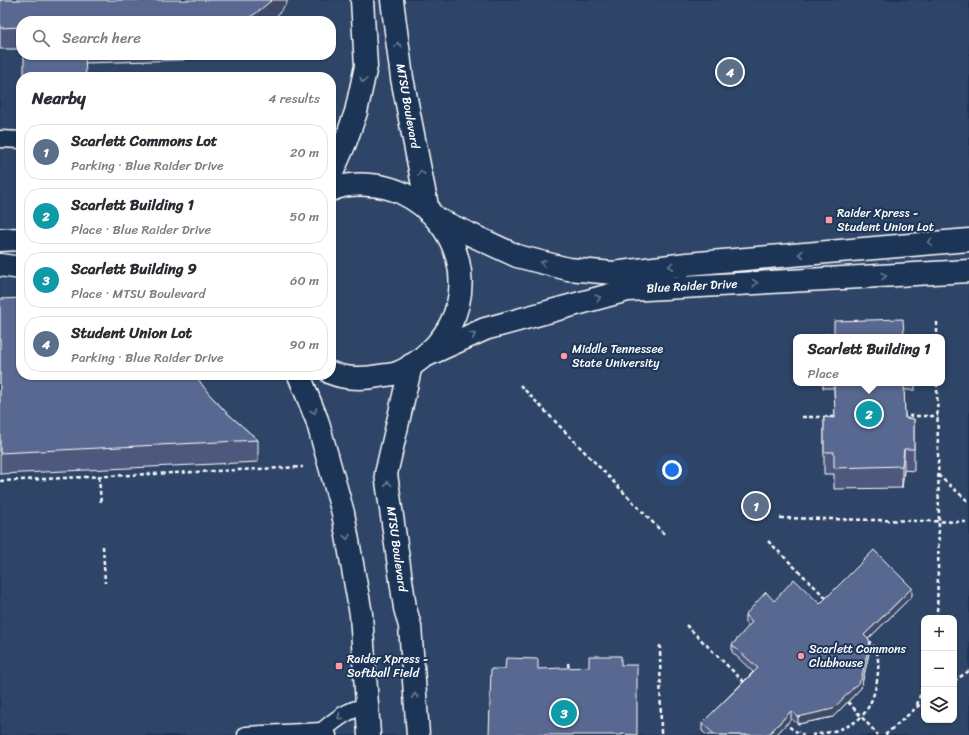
<!DOCTYPE html>
<meta charset="utf-8">
<style>
body{margin:0;font-family:Sriracha,sans-serif;background:#f2f2f3;color:#2b2b33}
.controls{position:absolute;right:12px;bottom:12px;display:grid;overflow:hidden;border-radius:8px;box-shadow:0 1px 3px #0004}
.controls button{width:36px;height:36px;display:grid;place-items:center;padding:0;border:0;border-bottom:1px solid #e1e1e2;background:#fff;color:#2b2b33;font:20px sans-serif}
.you{position:absolute;left:672px;top:470px;width:14px;height:14px;margin:-10px;border:3px solid #fff;border-radius:50%;background:#1a73e8;box-shadow:0 0 0 6px #1a73e833}
.badge{display:grid;place-items:center;width:26px;height:26px;border-radius:50%;background:#8a5d65;color:#fff;font-size:13px;font-weight:700}
.pin{position:absolute;translate:-50% -50%;border:2px solid #fff;box-shadow:0 1px 4px #0006}
.popup{position:absolute;left:793px;top:334px;width:152px;height:52px;box-sizing:border-box;display:grid;place-content:center;border-radius:8px;background:#fff;filter:drop-shadow(0 1px 3px #0005);font-size:13px;white-space:nowrap;color:#7c7c81}
.popup b{font-size:15px;color:#2b2b33}
.popup::after{content:'';position:absolute;left:50%;top:100%;margin-left:-8px;border:8px solid transparent;border-top-color:#fff}
.list{margin:0;padding:0;list-style:none}
h2{display:flex;justify-content:space-between;align-items:center;height:52px;margin:0;padding:0 16px;font-size:17px}
h2 small{font-size:13px;font-weight:400;color:#7c7c81}
.list li{display:grid;grid-template-columns:26px 1fr auto;gap:12px;align-items:center;box-sizing:border-box;height:56px;margin:0 8px 8px;padding:0 8px;border:1px solid #e1e1e2;border-radius:16px}
.list b{display:block;font-size:15px;white-space:nowrap}
.list p{margin:0;font-size:13px;white-space:nowrap;color:#7c7c81}
.list em{font-size:13px;font-style:normal;color:#7c7c81}
.icon{flex:none;width:22px;height:22px;fill:none;stroke:currentColor;stroke-width:2;stroke-linecap:round;stroke-linejoin:round}
.map{position:relative;flex:none;width:969px;height:735px;overflow:hidden}
.search{position:absolute;background:#fff;box-shadow:0 1px 3px #0004;left:16px;top:16px;width:320px;height:44px;display:flex;align-items:center;gap:10px;box-sizing:border-box;padding:0 14px;border-radius:16px;color:#7c7c81;font-size:15px}
.panel{position:absolute;background:#fff;box-shadow:0 1px 3px #0004;left:16px;top:72px;width:320px;height:308px;border-radius:16px}
.map>svg:first-child{display:block}
.built{fill:#2f4468;fill-rule:evenodd}
.lines{fill:none;stroke-linecap:round;stroke-linejoin:round}
.lane-casing{stroke:#fff;stroke-width:19}
.street-casing{stroke:#fff;stroke-width:25}
.path{stroke:#fff;stroke-width:2.5;stroke-dasharray:4 3;stroke-linecap:butt}
.lane{stroke:#1d3557;stroke-width:16}
.street{stroke:#1d3557;stroke-width:22}
.wall{fill:#4d597c;stroke:#fff}
.shaded-wall{fill:#3e4965;stroke:#fff}
.building{fill:#596890;stroke:#fff}
.oneway{stroke:#6c7c92}
.poi-dot{fill:#ff9aa2;stroke:#1d3557;stroke-width:1.5}
.labels{text-anchor:middle;stroke-width:4;stroke-linejoin:round;paint-order:stroke}
.street-label{font-size:12px;fill:#fff;stroke:#1d3557}
.poi-label{font-size:12px;fill:#fff;stroke:#1d3557;text-anchor:start}
</style>
<div class="map">
<svg width="969" height="735" viewBox="0 0 969 735">
<rect width="100%" height="100%" fill="#1d3557"/>
<filter id="ink" filterUnits="userSpaceOnUse"><feTurbulence type="fractalNoise" baseFrequency=".025" numOctaves="2"/><feDisplacementMap in="SourceGraphic" scale="8" xChannelSelector="R" yChannelSelector="G"/><feConvolveMatrix kernelMatrix="1 2 1 2 8 2 1 2 1" color-interpolation-filters="sRGB"/></filter>
<g filter="url(#ink)">
<!-- built -->
<path class="built" d="M0,0H969V735H0ZM21,21H331V55H21ZM21,77H331V375H21ZM796,337H942V383H796ZM924,618H954V720H924Z"/>
<g class="lines">
<!-- lane casing -->
<g class="lane-casing">
<g id="lane">
<path d="M0,139L21,140"/>
<path d="M246,735L322,731"/>
<path d="M328,735L322,731C338,718 347,710 367,706"/>
</g>
</g>
<!-- street casing -->
<g class="street-casing">
<g id="street">
<path d="M392,0L402,78L428,211"/>
<path d="M331,175L345,143L356,112L366,66L362,0"/>
<path d="M331,190C350,181 383,184 402,193C461,221 481,295 436,345C425,356 411,368 397,373C391,375 384,375 379,376C364,379 345,379 331,373"/>
<path d="M439,220L517,256L568,269L613,273L687,264L969,240"/>
<path d="M0,240L21,239"/>
<path d="M0,265L21,268"/>
<path d="M425,356L485,329L628,290L969,271"/>
<path d="M411,365L386,474L405,608L410,626L418,735"/>
<path d="M299,375L317,420L343,513L361,614L369,735"/>
</g>
</g>
<!-- path -->
<g class="path">
<path d="M937,322V337"/>
<path d="M520,385L664,534"/>
<path d="M902,416H938"/>
<path d="M802,417H837"/>
<path d="M938,475L969,502"/>
<path d="M99,477L101,504"/>
<path d="M0,481L303,467"/>
<path d="M780,518L969,522"/>
<path d="M768,541L828,600"/>
<path d="M103,546L105,583"/>
<path d="M937,618L939,522L937,383"/>
<path d="M686,625L745,683"/>
<path d="M660,645L661,735"/>
<path d="M568,663L569,671"/>
<path d="M954,681L969,671"/>
<path d="M848,702L878,735"/>
<path d="M917,705L924,683"/>
<path d="M784,722L793,730L804,735"/>
<path d="M812,735C828,733 849,729 861,717C875,703 881,672 877,653C876,648 871,644 868,640"/>
<path d="M885,735L924,701"/>
</g>
<!-- lane -->
<use href="#lane" class="lane"/>
<!-- street -->
<use href="#street" class="street"/>
</g>
<!-- wall -->
<g class="wall">
<path d="M0,0L286,4L21,21V49H0Z"/>
<path d="M24,55H186H184V60L85,63Z"/>
<path d="M0,299L209,394L226,412L258,440V462L0,474Z"/>
<path d="M823,383H915V390H904L905,418L914,419V471L904,470L902,488L834,489V474H824V417L835,418L834,388H823Z"/>
<path d="M912,596L868,639L870,649L861,688L833,717L798,724L791,719L776,735H707L702,731V723L753,672L732,652V645L749,626L745,623V615L774,601L820,604Z"/>
</g>
<!-- shaded-wall -->
<g class="shaded-wall">
<path d="M272,0H288L286,4L273,21H242Z"/>
<path d="M904,449V470L902,488V466Z"/>
<path d="M912,588V596L864,643V635Z"/>
<path d="M870,641V649L861,688L833,717L798,724V717Z"/>
<path d="M791,711V719L776,735H768Z"/>
</g>
<!-- building -->
<g class="building">
<path d="M0,0H272L255,14L242,21H21V27L0,28Z"/>
<path d="M24,55H85L86,77H24Z"/>
<path d="M21,298V375H195L209,394L226,412L258,440L0,453V299Z"/>
<path d="M903,319L904,336L915,337H824V334H834V321Z"/>
<path d="M834,383H904L905,418L914,419V449H904L902,466L834,468V452H824V417L835,418Z"/>
<path d="M874,550L912,588L864,635L870,641L861,680L833,709L798,717L791,711L768,735H715L702,723L758,668L732,645L752,622L745,615L766,592L774,601L794,579L820,604Z"/>
<path d="M589,656H621V665H637V735L622,734V735H489L491,669H505L506,658L538,659V669L589,667Z"/>
</g>
<!-- one-way arrows -->
<defs><path id="oneway-chevron" d="M-2-3.5L2.5 0L-2 3.5" fill="none" stroke-width="1.6" stroke-linecap="round" stroke-linejoin="round"/></defs>
<g class="oneway">
<use href="#oneway-chevron" transform="translate(398 45) rotate(-97)"/>
<use href="#oneway-chevron" transform="translate(363 80) rotate(103)"/>
<use href="#oneway-chevron" transform="translate(421 173) rotate(-101)"/>
<use href="#oneway-chevron" transform="translate(930 242) rotate(175)"/>
<use href="#oneway-chevron" transform="translate(801 254) rotate(175)"/>
<use href="#oneway-chevron" transform="translate(543 263) rotate(-165)"/>
<use href="#oneway-chevron" transform="translate(671 266) rotate(173)"/>
<use href="#oneway-chevron" transform="translate(884 276) rotate(-3)"/>
<use href="#oneway-chevron" transform="translate(755 283) rotate(-1)"/>
<use href="#oneway-chevron" transform="translate(598 298) rotate(-15)"/>
<use href="#oneway-chevron" transform="translate(473 335) rotate(-24)"/>
<use href="#oneway-chevron" transform="translate(314 411) rotate(68)"/>
<use href="#oneway-chevron" transform="translate(388 484) rotate(-98)"/>
<use href="#oneway-chevron" transform="translate(347 537) rotate(80)"/>
<use href="#oneway-chevron" transform="translate(415 696) rotate(-95)"/>
<use href="#oneway-chevron" transform="translate(340 717) rotate(144)"/>
</g>
</g>
<!-- markers -->
<g class="poi-dot">
<rect x="825" y="216" width="8" height="8" rx="2"/>
<circle cx="564" cy="356" r="4"/>
<circle cx="801" cy="656" r="4"/>
<rect x="335" y="662" width="8" height="8" rx="2"/>
</g>
<g class="labels">
<!-- street labels -->
<g class="street-label">
<text transform="translate(408 106) rotate(80)" y="4">MTSU Boulevard</text>
<text transform="translate(692 286) rotate(-3)" y="4">Blue Raider Drive</text>
<text transform="translate(397 549) rotate(82)" y="4">MTSU Boulevard</text>
</g>
<!-- poi labels -->
<g class="poi-label">
<text x="837" y="217">Raider Xpress -<tspan x="837" dy="14">Student Union Lot</tspan></text>
<text x="572" y="353">Middle Tennessee<tspan x="572" dy="14">State University</tspan></text>
<text x="809" y="653">Scarlett Commons<tspan x="809" dy="14">Clubhouse</tspan></text>
<text x="347" y="663">Raider Xpress -<tspan x="347" dy="14">Softball Field</tspan></text>
</g>
</g>
</svg>
<div class="controls">
<button>+</button>
<button>−</button>
<button><svg class="icon" aria-label="layers" viewBox="0 0 24 24"><path d="M12 4l9 5-9 5-9-5zM3 14l9 5 9-5"/></svg></button>
</div>
<div class="you"></div>
<div class="pin badge" style="left:756px;top:506px;background:#5c6f8a">1</div>
<div class="pin badge" style="left:869px;top:414px;background:#0f9aa8">2</div>
<div class="popup"><b>Scarlett Building 1</b>Place</div>
<div class="pin badge" style="left:564px;top:713px;background:#0f9aa8">3</div>
<div class="pin badge" style="left:730px;top:72px;background:#5c6f8a">4</div>
<div class="search"><svg class="icon" aria-label="search" viewBox="0 0 24 24"><circle cx="10" cy="10" r="6"/><path d="M15 15l6 6"/></svg>Search here</div>
<section class="panel">
<h2>Nearby<small>4 results</small></h2>
<ul class="list">
<li><span class="badge" style="background:#5c6f8a">1</span><div><b>Scarlett Commons Lot</b><p>Parking · Blue Raider Drive</p></div><em>20 m</em></li>
<li><span class="badge" style="background:#0f9aa8">2</span><div><b>Scarlett Building 1</b><p>Place · Blue Raider Drive</p></div><em>50 m</em></li>
<li><span class="badge" style="background:#0f9aa8">3</span><div><b>Scarlett Building 9</b><p>Place · MTSU Boulevard</p></div><em>60 m</em></li>
<li><span class="badge" style="background:#5c6f8a">4</span><div><b>Student Union Lot</b><p>Parking · Blue Raider Drive</p></div><em>90 m</em></li>
</ul>
</section>
</div>
